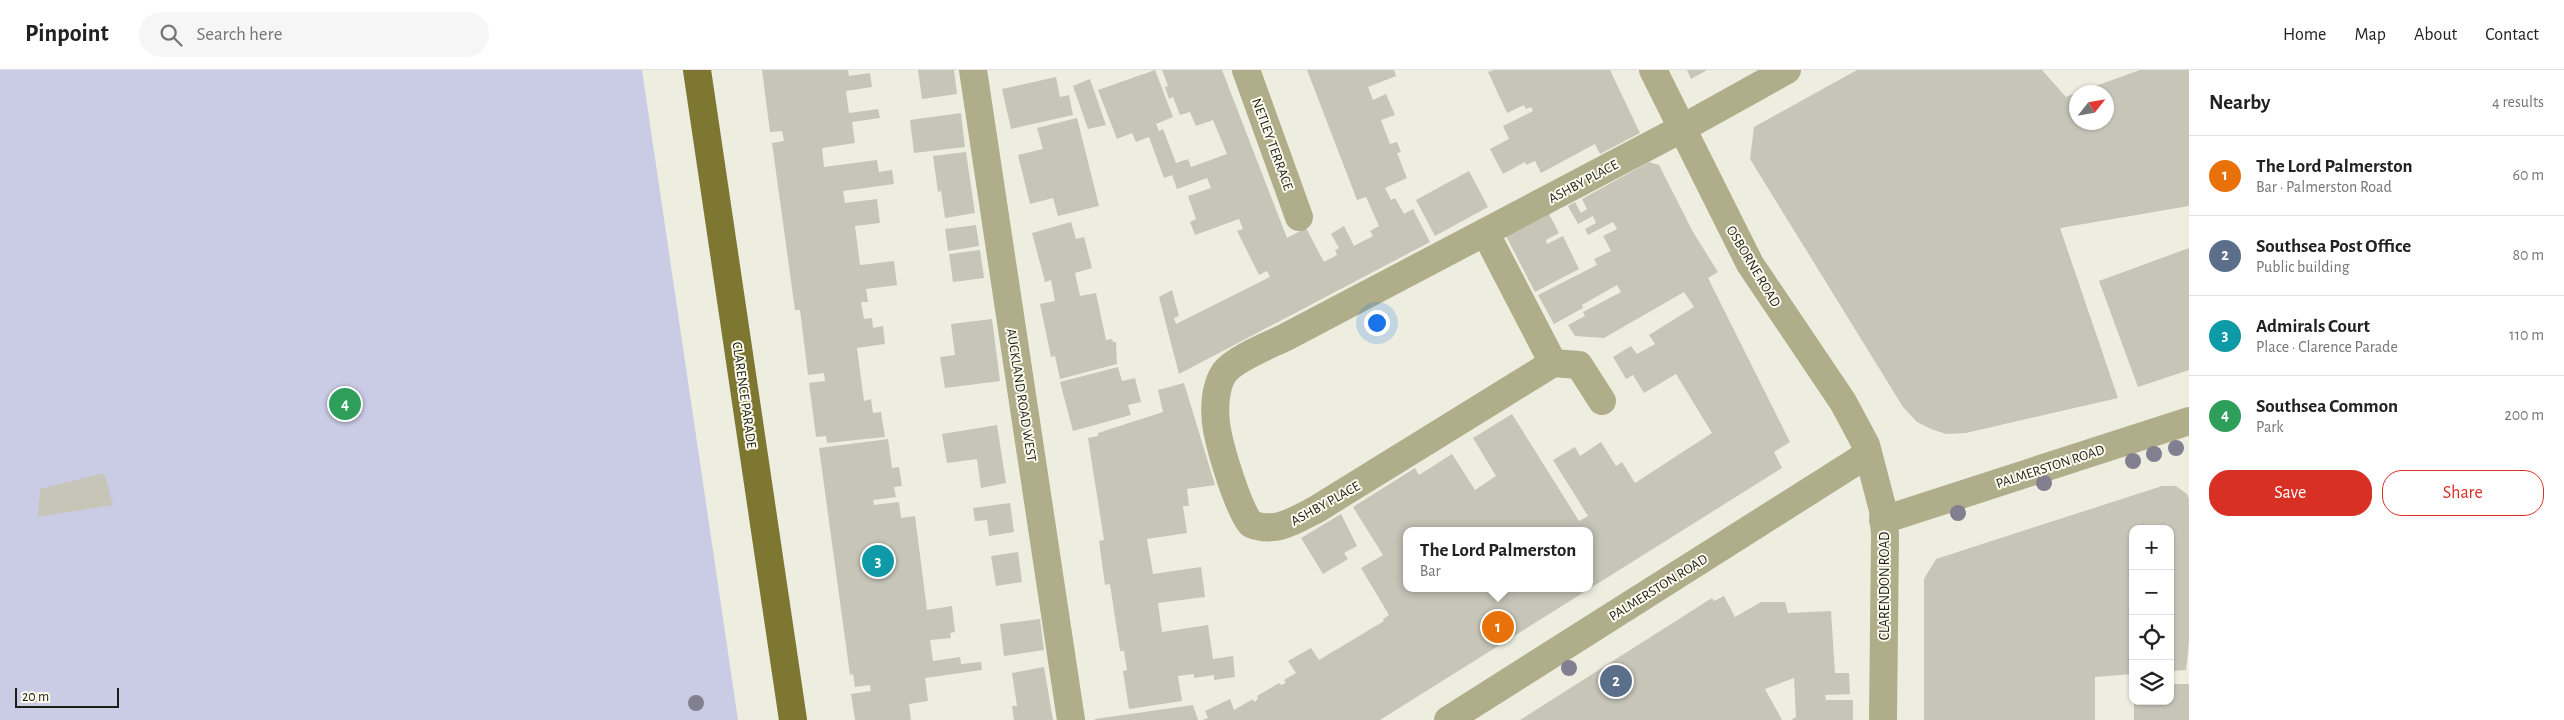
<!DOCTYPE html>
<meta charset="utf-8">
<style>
body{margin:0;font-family:"Alegreya Sans",sans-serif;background:#f6f6f6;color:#222}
.controls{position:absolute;right:15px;bottom:15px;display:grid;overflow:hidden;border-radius:10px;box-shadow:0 1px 4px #0004}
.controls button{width:45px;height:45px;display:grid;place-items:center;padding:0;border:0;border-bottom:1px solid #e0e0e0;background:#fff;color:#222;font:25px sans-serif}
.compass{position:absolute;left:2069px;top:15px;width:45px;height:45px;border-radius:50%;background:#fff;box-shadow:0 1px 4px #0004;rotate:59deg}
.scale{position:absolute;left:15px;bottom:12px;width:104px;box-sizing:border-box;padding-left:5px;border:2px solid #1e1e19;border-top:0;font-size:14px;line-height:18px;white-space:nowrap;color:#1e1e19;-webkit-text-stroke:4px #fcfbed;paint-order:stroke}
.you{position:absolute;left:1376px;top:252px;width:18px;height:18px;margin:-12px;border:4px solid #fff;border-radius:50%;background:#1a73e8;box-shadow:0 0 0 8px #1a73e833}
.badge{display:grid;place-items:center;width:32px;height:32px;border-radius:50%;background:#d93025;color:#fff;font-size:16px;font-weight:700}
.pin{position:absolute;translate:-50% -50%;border:2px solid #fff;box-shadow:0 1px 5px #0006}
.popup{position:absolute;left:1403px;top:457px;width:190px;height:65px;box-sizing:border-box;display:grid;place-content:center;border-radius:10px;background:#fff;filter:drop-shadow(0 1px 4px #0005);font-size:16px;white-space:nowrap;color:#767676}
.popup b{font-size:19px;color:#222}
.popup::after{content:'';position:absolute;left:50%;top:100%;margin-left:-10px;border:10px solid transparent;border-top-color:#fff}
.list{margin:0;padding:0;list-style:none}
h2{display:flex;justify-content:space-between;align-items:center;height:65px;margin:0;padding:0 20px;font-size:21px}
h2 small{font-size:16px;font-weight:400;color:#767676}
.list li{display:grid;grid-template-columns:32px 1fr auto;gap:15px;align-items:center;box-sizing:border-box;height:80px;padding:0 20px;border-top:1px solid #e0e0e0}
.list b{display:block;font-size:19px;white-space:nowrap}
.list p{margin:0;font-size:16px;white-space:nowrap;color:#767676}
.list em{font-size:16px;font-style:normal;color:#767676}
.actions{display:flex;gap:10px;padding:15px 20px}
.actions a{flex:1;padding:11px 0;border:1px solid #d93025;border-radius:20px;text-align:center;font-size:18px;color:#d93025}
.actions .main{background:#d93025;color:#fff}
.icon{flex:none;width:28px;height:28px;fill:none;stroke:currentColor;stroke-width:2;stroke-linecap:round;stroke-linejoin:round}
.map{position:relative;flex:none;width:2189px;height:650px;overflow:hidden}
header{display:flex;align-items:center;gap:30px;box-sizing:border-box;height:70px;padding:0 25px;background:#fff;border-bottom:1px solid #e0e0e0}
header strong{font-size:24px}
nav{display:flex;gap:28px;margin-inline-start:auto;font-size:18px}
.search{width:350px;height:45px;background:#f6f6f6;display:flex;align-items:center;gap:12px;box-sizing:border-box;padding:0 18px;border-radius:28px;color:#767676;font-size:19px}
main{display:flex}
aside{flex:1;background:#fff}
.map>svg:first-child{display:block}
.green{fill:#cacbe5}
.building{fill:#c6c5b8;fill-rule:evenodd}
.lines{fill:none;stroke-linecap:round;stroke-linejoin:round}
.minor{stroke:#afad8a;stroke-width:28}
.major{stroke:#7d7732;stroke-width:28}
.tree{fill:#817f90}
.labels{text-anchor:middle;stroke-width:4;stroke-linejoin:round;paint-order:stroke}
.street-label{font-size:14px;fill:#1e1e19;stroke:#fcfbed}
</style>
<header>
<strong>Pinpoint</strong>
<div class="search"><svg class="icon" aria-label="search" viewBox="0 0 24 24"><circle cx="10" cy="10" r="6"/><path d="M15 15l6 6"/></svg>Search here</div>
<nav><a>Home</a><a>Map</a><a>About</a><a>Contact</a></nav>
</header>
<main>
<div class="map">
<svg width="2189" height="650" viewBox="0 0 2189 650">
<rect width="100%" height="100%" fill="#eeeee0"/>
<!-- green -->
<path class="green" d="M0,0H642L738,650H0Z"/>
<!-- building -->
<g class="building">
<path d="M762,0H848L849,6L870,3L872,17L846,21L849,43L878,39L880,48L852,52L855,73L822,78L824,97L877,90L879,102L892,100L894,114L843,121L845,133L877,129L880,153L855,156L860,195L894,191L897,215L866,219L868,232H861L864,249L872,248L873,258L883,256L885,274L857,278L864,331L871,329L873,343L881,342L885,367L827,373L826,366L816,367L809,313L825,311L824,303L808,305L800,240H795L772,73L784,71L782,61L770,62Z"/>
<path d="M918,0H954L957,24L922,29Z"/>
<path d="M1155,0L1173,47L1156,54L1159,61L1163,59L1176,93L1188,89L1191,97L1227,84L1213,50L1196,56L1190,42L1180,45L1173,27L1169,29L1165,17L1168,16L1162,0H1222L1287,168L1306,158L1324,192L1337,185L1335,180L1339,178L1331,164L1344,156L1354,176L1373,166L1370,161L1379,156L1366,127L1357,130L1307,0H1394L1396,6L1368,17L1373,30L1386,24L1395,45L1381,50L1390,74L1397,72L1401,82L1397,83L1407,108L1385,118L1391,130L1395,128L1404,144L1413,139L1430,172L1179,304L1159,227L1172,220L1179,246L1174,248L1176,254L1270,207L1267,201L1259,205L1237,161L1243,159L1239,149L1195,165L1190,152L1196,149L1188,126L1211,118L1207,108L1177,119L1172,105L1164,108L1149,67L1136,72L1132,63L1117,69L1098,20Z"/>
<path d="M1494,0H1610L1640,63L1600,84L1595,74L1541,103L1535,91L1526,95L1525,92L1503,104L1490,79L1509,69L1503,56L1533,41L1531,37L1526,39L1524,35L1507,43L1488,2Z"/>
<path d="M1687,0H1707L1691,9Z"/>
<path d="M1857,0H2042L2066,27L2076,23V52H2106V22H2079L2140,0H2189V136L2060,158L2118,328L1966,363L1946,364L1931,359L1917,352L1903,337L1750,89L1754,57Z"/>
<path d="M1056,7L1060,27L1069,25L1073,45L1011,59L1002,19Z"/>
<path d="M1090,9L1106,55L1088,59L1073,16Z"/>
<path d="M961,43L965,77L914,83L910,50Z"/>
<path d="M1077,48L1099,136L1058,146L1053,128L1030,134L1018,85L1043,79L1037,58Z"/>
<path d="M966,82L975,143L945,148L941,121L938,122L933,86Z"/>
<path d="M1649,92L1659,95L1693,162L1718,202L1708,208L1790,372L1774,382L1782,398L1380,650H1202L1208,648L1205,641L1230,629L1234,640L1253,629L1254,632L1258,629L1257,626L1279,613L1281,615L1286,613L1284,610L1296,603L1288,591L1311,578L1319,590L1384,551L1383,549L1389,545L1361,498L1383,485L1353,437L1415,398L1419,405L1452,384L1475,420L1496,406L1473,368L1512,344L1579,451L1588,446L1553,390L1575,377L1580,386L1601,372L1616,396L1622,392L1635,413L1712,363L1676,304L1644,323L1633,305L1626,309L1613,287L1631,276L1637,284L1655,274L1649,265L1694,237L1684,222L1604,268L1575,266L1568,255L1585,246L1583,242L1621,222L1617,215L1582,235L1583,238L1554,254L1538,225L1597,195L1594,189L1611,181L1603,166L1617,159L1613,152L1588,165L1585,159L1596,153L1593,146L1578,154L1568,136L1575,132L1581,143L1587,139L1582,129ZM1407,461H1589V518H1407Z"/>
<path d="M1469,101L1488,137L1435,166L1416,130Z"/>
<path d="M1549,144L1559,163L1546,170L1547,174L1563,166L1579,199L1535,222L1506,166Z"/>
<path d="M1071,152L1076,169L1084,167L1092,198L1075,203L1080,226L1096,223L1106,270L1112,269L1113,272H1116L1117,294L1060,309L1055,286L1051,287L1040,234L1055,231L1051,210L1045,212L1032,163Z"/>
<path d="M976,155L979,176L948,181L945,159Z"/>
<path d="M2189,178V300L2138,317L2099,211Z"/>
<path d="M980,180L984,208L953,212L949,184Z"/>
<path d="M992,249L1000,311L945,318L940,287L955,285L951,254Z"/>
<path d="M1118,297L1122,311L1135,308L1141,332L1128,335L1131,345L1073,361L1060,312Z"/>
<path d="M1184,313L1215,415L1187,419L1189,436H1183L1187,463L1147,469L1153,504L1201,497L1205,527L1158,533L1162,562L1208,555L1213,589L1233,586L1235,607L1214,610V605L1194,608V604L1178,606L1182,631L1129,639L1123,601L1127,600L1124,581H1120L1110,514L1105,515L1099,471L1104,470L1088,368L1098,366V363L1163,342L1158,320Z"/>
<path d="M997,355L1006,413L981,418L977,389L947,393L942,364Z"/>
<path d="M888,369L892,398L899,397L902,416L894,417L896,427L873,430L874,435L899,432L901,448L915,446L927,540L952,536L955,562L950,563L951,568L930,570L933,591L960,587L961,594L981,592L982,600L925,608L928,631L909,634L911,650H855L851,624L871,621L870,615L855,617L853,604L850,605L819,378Z"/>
<path d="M104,403L113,435L38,447L40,419Z"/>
<path d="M2162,416H2176L2187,424L2189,429V572L2186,600L2170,601V459H2133V604L2095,607V650H1924V509L1936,489Z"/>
<path d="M1010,433L1014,462L989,466L987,450L975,451L973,438Z"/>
<path d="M1341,444L1357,476L1344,483L1348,489L1323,504L1301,468Z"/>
<path d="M1018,482L1022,512L996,516L991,486Z"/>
<path d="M1724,526L1735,547L1761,532H1785L1788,543L1831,541L1835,603H1849L1850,624L1825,625L1826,630H1853V650H1791L1796,647L1794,608L1765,619L1782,650H1520L1712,528L1714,531Z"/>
<path d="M1040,549L1044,580L1004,586L1000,554Z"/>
<path d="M1044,597L1053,650H1014L1012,636H1017L1012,603Z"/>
<path d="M2174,614H2189V650H2134V631H2170V624H2174Z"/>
<path d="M1193,635L1198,650H1095V649Z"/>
</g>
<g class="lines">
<!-- minor -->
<g class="minor">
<path d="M973,0L1071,650"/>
<path d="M1246,0L1299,147"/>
<path d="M1653,0L1750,194L1843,332L1866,375L1883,440L1885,465L1883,650"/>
<path d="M1485,162L1553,293L1317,439C1296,450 1275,464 1251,454C1238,439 1221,381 1217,360C1214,343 1214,318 1224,303C1234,289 1267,276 1284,268L1681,59L1787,0"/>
<path d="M1553,293L1579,295L1602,331"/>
<path d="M1883,450L2189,351"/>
<path d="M1448,650L1868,384"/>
</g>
<!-- major -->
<path class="major" d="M697,0L793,650"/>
</g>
<!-- trees -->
<g class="tree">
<circle cx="2176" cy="378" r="8"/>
<circle cx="2154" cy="384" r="8"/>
<circle cx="2133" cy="391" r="8"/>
<circle cx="2044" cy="413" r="8"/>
<circle cx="1958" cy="443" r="8"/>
<circle cx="1569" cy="598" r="8"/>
<circle cx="696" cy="633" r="8"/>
</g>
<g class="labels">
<!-- street labels -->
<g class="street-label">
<text transform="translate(1273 74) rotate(70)" y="5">NETLEY TERRACE</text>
<text transform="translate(1583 111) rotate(-28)" y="5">ASHBY PLACE</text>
<text transform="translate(1754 196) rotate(59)" y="5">OSBORNE ROAD</text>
<text transform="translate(745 325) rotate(82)" y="5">CLARENCE PARADE</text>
<text transform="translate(1022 325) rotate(81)" y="5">AUCKLAND ROAD WEST</text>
<text transform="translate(2050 396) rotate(-18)" y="5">PALMERSTON ROAD</text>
<text transform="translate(1325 433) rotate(-29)" y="5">ASHBY PLACE</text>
<text transform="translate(1884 516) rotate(-90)" y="5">CLARENDON ROAD</text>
<text transform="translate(1658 517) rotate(-32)" y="5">PALMERSTON ROAD</text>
</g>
</g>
</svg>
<div class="controls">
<button>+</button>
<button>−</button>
<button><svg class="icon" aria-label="locate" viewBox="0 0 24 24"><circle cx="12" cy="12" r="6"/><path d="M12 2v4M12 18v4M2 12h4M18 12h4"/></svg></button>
<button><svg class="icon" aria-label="layers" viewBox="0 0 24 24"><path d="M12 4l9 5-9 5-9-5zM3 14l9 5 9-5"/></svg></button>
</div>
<svg class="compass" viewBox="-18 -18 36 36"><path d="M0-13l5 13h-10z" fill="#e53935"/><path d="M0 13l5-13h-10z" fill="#767676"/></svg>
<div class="scale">20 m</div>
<div class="you"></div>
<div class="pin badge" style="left:1498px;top:557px;background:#e8710a">1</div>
<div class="popup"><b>The Lord Palmerston</b>Bar</div>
<div class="pin badge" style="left:1616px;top:611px;background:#5c6f8a">2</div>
<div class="pin badge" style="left:878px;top:491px;background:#0f9aa8">3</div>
<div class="pin badge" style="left:345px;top:334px;background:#2e9e5b">4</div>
</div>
<aside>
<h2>Nearby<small>4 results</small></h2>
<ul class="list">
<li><span class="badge" style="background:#e8710a">1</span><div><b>The Lord Palmerston</b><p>Bar · Palmerston Road</p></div><em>60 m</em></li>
<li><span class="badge" style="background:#5c6f8a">2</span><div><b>Southsea Post Office</b><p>Public building</p></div><em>80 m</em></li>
<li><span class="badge" style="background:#0f9aa8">3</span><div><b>Admirals Court</b><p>Place · Clarence Parade</p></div><em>110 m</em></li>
<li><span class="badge" style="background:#2e9e5b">4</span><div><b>Southsea Common</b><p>Park</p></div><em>200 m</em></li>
</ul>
<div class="actions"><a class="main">Save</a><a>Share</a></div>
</aside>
</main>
